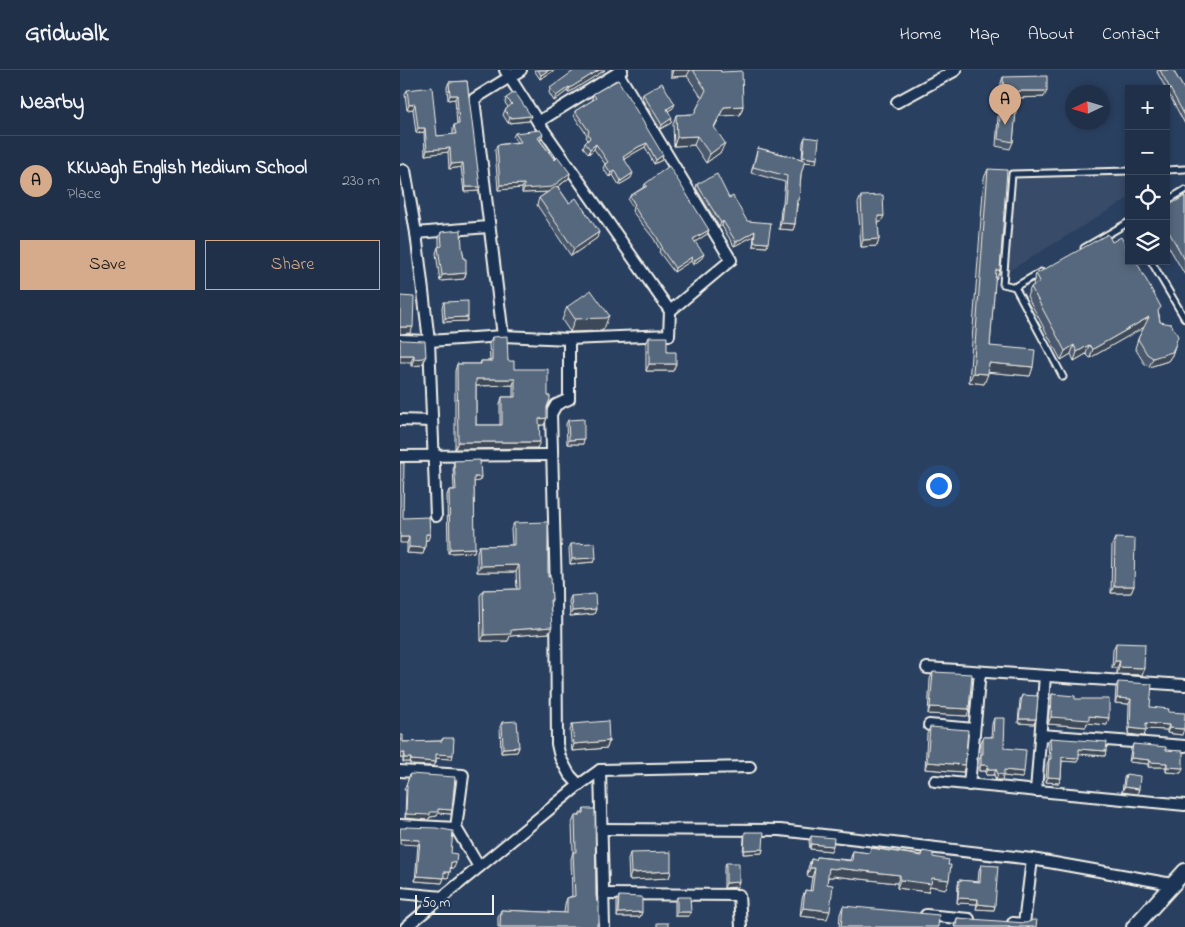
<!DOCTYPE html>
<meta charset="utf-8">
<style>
body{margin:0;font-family:"Indie Flower",sans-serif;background:#28384f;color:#f1f3f6}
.controls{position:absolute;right:15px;top:15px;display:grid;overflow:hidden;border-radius:0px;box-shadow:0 2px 8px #0003}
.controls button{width:45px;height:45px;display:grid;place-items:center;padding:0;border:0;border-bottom:1px solid #3d4b60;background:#203048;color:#f1f3f6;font:25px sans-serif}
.compass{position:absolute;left:665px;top:15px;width:45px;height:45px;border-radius:50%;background:#203048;box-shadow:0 2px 8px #0003;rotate:266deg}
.scale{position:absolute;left:15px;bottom:12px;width:79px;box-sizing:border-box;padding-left:5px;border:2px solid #f4f1e8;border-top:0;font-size:14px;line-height:18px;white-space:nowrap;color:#f4f1e8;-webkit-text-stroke:4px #1d3557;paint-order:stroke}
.you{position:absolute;left:538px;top:415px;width:18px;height:18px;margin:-12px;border:4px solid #fff;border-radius:50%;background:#1a73e8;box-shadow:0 0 0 8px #1a73e833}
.badge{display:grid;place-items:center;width:32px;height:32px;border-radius:50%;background:#d6ab8b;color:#111;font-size:16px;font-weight:700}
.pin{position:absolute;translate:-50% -41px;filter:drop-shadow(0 1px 2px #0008)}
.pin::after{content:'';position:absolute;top:26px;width:18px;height:15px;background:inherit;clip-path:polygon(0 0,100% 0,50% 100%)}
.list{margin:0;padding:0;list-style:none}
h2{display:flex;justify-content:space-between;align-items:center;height:65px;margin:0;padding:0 20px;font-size:21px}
h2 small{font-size:16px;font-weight:400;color:#a2a9b4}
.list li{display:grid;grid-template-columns:32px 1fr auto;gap:15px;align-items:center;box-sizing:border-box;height:90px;padding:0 20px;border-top:1px solid #3d4b60}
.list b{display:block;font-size:19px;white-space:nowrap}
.list p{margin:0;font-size:16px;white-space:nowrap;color:#a2a9b4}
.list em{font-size:16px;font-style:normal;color:#a2a9b4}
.actions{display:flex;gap:10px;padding:15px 20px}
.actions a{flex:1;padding:11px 0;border:1px solid #d6ab8b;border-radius:0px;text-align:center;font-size:18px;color:#d6ab8b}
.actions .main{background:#d6ab8b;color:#111}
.icon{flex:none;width:28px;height:28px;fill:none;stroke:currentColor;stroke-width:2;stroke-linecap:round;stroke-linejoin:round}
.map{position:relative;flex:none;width:785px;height:857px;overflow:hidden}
header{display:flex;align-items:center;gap:30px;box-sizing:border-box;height:70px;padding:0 25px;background:#203048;border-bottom:1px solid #3d4b60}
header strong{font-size:24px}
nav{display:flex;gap:28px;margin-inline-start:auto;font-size:18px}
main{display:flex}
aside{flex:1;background:#203048}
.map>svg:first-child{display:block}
.built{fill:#374c69}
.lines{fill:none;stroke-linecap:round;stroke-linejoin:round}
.service-casing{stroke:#f4f1e8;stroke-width:9}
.minor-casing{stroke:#f4f1e8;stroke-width:14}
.secondary-casing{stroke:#f4f1e8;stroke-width:18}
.service{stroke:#1d3557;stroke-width:5}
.minor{stroke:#1d3557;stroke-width:10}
.secondary{stroke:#1d3557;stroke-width:14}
.wall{fill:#4a596c;stroke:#f4f1e8;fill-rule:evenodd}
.shaded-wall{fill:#3c4858;stroke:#f4f1e8}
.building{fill:#56677d;stroke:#f4f1e8;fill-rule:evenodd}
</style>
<header>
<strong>Gridwalk</strong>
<nav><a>Home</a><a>Map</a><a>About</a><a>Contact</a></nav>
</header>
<main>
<aside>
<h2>Nearby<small></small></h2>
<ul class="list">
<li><span class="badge">A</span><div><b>KKWagh English Medium School</b><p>Place</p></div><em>230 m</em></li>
</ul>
<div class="actions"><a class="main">Save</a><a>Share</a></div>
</aside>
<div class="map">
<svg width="785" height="857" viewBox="0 0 785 857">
<rect width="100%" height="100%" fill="#2a4060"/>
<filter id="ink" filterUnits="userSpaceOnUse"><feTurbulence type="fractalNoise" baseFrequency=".02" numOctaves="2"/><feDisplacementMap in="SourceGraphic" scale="10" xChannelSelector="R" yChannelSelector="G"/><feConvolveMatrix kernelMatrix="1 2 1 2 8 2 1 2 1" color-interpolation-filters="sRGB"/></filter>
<g filter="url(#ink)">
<!-- built -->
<path class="built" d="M729,103V128L602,205L612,104Z"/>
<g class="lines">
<!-- service casing -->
<g class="service-casing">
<g id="service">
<path d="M766,100L785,99"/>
<path d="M766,131L785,120"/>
<path d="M684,178L729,152"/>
<path d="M751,191L785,249"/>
<path d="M615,217L641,202"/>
<path d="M663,307L615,217L603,214L612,104L729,101"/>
</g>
</g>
<!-- minor casing -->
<g class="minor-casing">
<g id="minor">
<path d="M218,3L331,190L270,241"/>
<path d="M497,32L556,0"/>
<path d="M138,52L222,0"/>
<path d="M0,101L5,100L16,163L29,271L103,266L169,269L269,265L270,241L138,52L105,0"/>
<path d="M16,163L88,157"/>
<path d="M103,266L74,29L121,0"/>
<path d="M169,269V329L156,335L151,344L156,519L157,674L160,687L169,704L179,715"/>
<path d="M0,270L29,271L36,446"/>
<path d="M0,350L32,351"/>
<path d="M0,386L152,385"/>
<path d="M527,598L785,615"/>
<path d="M529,655L574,659"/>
<path d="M641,665L785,676"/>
<path d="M200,700L204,857"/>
<path d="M0,701L63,705L56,758L79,797"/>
<path d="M535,711L785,735"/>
<path d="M569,715L580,602"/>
<path d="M636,721L645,606"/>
<path d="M0,755L56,758"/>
<path d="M201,759L380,760L632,789L772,814"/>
<path d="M0,823L43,827"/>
<path d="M203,824L339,825L341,857"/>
<path d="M526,845L569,849"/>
<path d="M613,853L624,854L632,789"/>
<path d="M6,857L179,715L200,700L350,697"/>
</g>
</g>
<!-- secondary casing -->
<g class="secondary-casing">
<path id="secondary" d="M734,857L785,801"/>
</g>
<!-- service -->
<use href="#service" class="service"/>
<!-- minor -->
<use href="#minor" class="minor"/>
<!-- secondary -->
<use href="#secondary" class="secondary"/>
</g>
<!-- wall -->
<g class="wall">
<path d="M134,0H155L140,9Z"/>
<path d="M205,0L168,23L167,21L154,31L149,23L150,18Z"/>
<path d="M271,0H320L343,36L340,45L320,46L314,58L321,82L306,93L294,75L274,76L273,54L276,45L294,44L302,28L287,6L271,7Z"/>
<path d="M758,0H773L785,21V54L757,2Z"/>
<path d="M603,7L644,27L617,28L613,72L610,79L596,76L599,32L601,26V13Z"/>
<path d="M218,10L262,90L254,94L245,77L236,82L224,89L231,108L219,115L213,105L209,107L203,98L205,94L194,79L189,84L183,77L185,73L188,70L186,67L187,65L174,46L175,41L193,30L192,29L193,24Z"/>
<path d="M67,11L78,121L64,122L61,97L49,99L48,82L25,85L24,62L16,63L13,39L7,40L5,24L7,20L37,66L53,65V59L54,55L57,54L55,29L48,30L47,17L49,12Z"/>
<path d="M243,24L273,38L268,41L271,53L260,59L242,29Z"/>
<path d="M106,28L129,51L108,53L103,45L105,40L108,37L105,33Z"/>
<path d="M115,63L141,69L140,70L155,90L170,103L169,108L158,117L169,133L197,168L171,186L137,135L139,128L148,122L122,123V118L98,120L95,80L97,75L117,72L113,67Z"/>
<path d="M405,67L416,93L404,92L401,104L399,130L397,136L395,154L393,160L379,159L381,139L383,133L385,112L351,103L356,84L358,78L402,89L403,72Z"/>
<path d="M588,99L600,200L596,209H595L590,276L633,297L630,306L588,302L584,314L569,312L584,108Z"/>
<path d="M245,114L309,160L307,164L295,172L302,188L293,195L291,191L274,202L259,182L260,180L254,169L239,150L232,141L233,138L228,130L230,126L244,117Z"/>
<path d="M297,114L329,128L367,177L353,176L354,166L334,176L322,156L319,157L296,118Z"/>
<path d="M461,126L481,152L478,153L479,169L477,176L461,177L458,133Z"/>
<path d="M785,126V205L766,172V143Z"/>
<path d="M41,162L62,177L66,203L64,209L40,211L36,183L38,177H39V168Z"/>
<path d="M712,172L759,244L760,252L775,276L772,285L768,291L749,297L744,293L735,278L738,269L744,257L690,288L686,284L674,291L671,284L661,290L627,226L631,217L634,215L633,213L636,204Z"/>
<path d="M44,232L67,251L43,252L42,237Z"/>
<path d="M167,237L204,259L201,261L170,262L162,250Z"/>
<path d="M92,267L114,299L147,338V348L144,355H140L137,378L55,379V301L57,294H80L81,291H90L89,274ZM113,315V327H102L100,334V355H76V316Z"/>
<path d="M249,267L273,301H246V274Z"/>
<path d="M0,268L23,293L21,295L11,296V292Z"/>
<path d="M168,350L183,374H167L166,354Z"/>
<path d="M54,391L81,407L79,411H74V482L48,483L47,425L49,420H54L53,396Z"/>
<path d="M3,448L30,464L28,470H25V478L23,484L7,483V473Z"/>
<path d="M114,453L148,507L152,530L150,534L149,563L110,566L108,571H81L80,526L83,520L117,519L116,502H77V482L79,476L112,475L111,459Z"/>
<path d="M715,468L734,516L731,523H711L712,475Z"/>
<path d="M171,474L196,488L194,492L170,494L169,479Z"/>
<path d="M171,526L196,539L194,544L170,546L169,531Z"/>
<path d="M716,573L744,598L742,605L717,604V598H712L713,580Z"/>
<path d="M533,602L569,639L567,646L528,644L530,609Z"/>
<path d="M718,612L750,637L768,642L782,665L767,663V660L746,659L744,666L728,664L729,634L715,633L716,617Z"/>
<path d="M652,624L675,629L707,655L687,653L686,657L648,654L650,631Z"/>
<path d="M622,625L636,649L634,654L618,653L620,630Z"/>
<path d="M594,648L604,678L622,708L603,706L602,710H596L594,705H586V701H579V690L581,684V673L583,667H591L592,654Z"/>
<path d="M102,652L119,677L117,682L101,683L100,657Z"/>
<path d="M172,654L209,671L207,678L172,681L170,661Z"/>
<path d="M530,657L565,695L563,702L525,699L527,664Z"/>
<path d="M0,665L3,672L41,671L43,668L52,689L36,688V692L34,696L10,695V692H3V688H0Z"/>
<path d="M650,668L706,681L705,686L679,684L677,692L662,691L661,708L659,713L646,712L647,694L649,689L648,672Z"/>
<path d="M733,674L766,680L781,703L766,702V697H748V694L729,692L731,679Z"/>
<path d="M10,704L51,744L38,743L37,746L30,747L28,750L5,748L6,720H4Z"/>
<path d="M726,704L739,719L737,724L722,722L724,708Z"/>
<path d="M184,739L199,853L198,857H98V847L101,840L164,843L165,834L167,828L172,826L171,789L173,782L172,753L175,746H179L180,743H182Z"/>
<path d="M6,757L51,783L54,798H50V802L48,808L44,807L42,813L15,811L18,775L5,758Z"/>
<path d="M345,762L363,779L362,783L343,784L344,767Z"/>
<path d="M411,766L431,781L410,779L409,771Z"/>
<path d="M471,778L521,785L523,781L533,787L546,819L530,816L528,822L497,818V813L433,806V807H428L427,814V849L400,846L402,829L405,820L410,821L412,807L407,806L408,798L411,789L416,790L417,787L450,790L453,781L469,783Z"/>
<path d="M230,783L271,801L269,808L229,810L228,790Z"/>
<path d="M326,793L337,817L324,818V798Z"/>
<path d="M581,795L595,836L594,840L576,839L577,834L557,833L558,815L559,810L578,812L579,800Z"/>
<path d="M219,826L242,842L240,847H217V831Z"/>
<path d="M277,827L289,846H275V831Z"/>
<path d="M443,836L538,857H439L440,844Z"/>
<path d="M557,848L636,857H554Z"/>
</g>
<!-- shaded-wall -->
<g class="shaded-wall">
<path d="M149,0H155L140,9L141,5Z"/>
<path d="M199,0H205L168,23L170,18Z"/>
<path d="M273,0H290L287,6L271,7Z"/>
<path d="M169,17L167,21L154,31L156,26Z"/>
<path d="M618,21H647L644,27L615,28Z"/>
<path d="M50,25H57L55,29L48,30Z"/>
<path d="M15,34L13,39L7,40L9,35Z"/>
<path d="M275,34L273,38L265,43L267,39Z"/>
<path d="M343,36L340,45L320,46L310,66L314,57L324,37Z"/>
<path d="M131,46L129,51L108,53L110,48Z"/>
<path d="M272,48L271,53L260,59L262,55Z"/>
<path d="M18,58H25L24,62L16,63Z"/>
<path d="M143,64L141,69L136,72L138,68Z"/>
<path d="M297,66L294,75L274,76L277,67Z"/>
<path d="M247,73L245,77L236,82L221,91L223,87L238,77Z"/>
<path d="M325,73L321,82L306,93L310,84Z"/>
<path d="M196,74L194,79L189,84L190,79Z"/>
<path d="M50,78L48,82L25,85L27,80Z"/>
<path d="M263,85L262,90L254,94L256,90Z"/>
<path d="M403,87L417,89L416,93L402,92Z"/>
<path d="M63,93L61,97L49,99L51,94Z"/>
<path d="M215,100L213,105L209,107L211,103Z"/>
<path d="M170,103L169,108L151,122L122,123L124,119Z"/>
<path d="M233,103L231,108L219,115L221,111Z"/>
<path d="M124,114L122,118L98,120L100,115Z"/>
<path d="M65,117H80L78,121L64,122Z"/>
<path d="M478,146H484L481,152L476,153Z"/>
<path d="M323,151L322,156L319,157L321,153Z"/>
<path d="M381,153L395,154L393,160L379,159Z"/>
<path d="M309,160L307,164L292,174L293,169Z"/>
<path d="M355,161L354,166L334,176L336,172Z"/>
<path d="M199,162L197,168L171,186L174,179Z"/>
<path d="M479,169L477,176L461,177L463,170Z"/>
<path d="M354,172L368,173L367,177L353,176Z"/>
<path d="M304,184L302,188L293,195L295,190Z"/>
<path d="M292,187L291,191L274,202L275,198Z"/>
<path d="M596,200H600L596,209H593Z"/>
<path d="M66,203L64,209L40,211L42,205Z"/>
<path d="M209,245L204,259L201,261L170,262L175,249Z"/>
<path d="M68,247L67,251L43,252L45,248Z"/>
<path d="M749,247L746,256L690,288L693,279Z"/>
<path d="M0,257H13L10,263L0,264Z"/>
<path d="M674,275L671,284L661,290L665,281Z"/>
<path d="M689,275L686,284L674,291L677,282Z"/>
<path d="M775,276L772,285L768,291L749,297L753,288Z"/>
<path d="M0,285H14L11,292H0Z"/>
<path d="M26,286L23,293L21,295L11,296L14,289Z"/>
<path d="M589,293L633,297L630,306L585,302Z"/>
<path d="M249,294H276L273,301H246Z"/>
<path d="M573,303L588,304L584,314L569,312Z"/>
<path d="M76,309H115L113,315L73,316Z"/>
<path d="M147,348L144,355H137L139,349Z"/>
<path d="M184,369L183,374H167L169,370Z"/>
<path d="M58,372H140L137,378L55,379Z"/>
<path d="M74,407H81L79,411L73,412Z"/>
<path d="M26,464H30L28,470H23Z"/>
<path d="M0,467H9L7,473H0Z"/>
<path d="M9,477L25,478L23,484L7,483Z"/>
<path d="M75,478L74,482L48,483L50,479Z"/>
<path d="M196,488L194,492L170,494L172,489Z"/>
<path d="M119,495L116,502H77L80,496Z"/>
<path d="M714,516H734L731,523H711Z"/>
<path d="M196,539L194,544L170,546L172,541Z"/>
<path d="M152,557L149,563L110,566L108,571H81L84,565L111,560Z"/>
<path d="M715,591H720L717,598H712Z"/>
<path d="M719,597L744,598L742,605L717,604Z"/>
<path d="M717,628L731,629L729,634L715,633Z"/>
<path d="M530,637L569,639L567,646L528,644Z"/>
<path d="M689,646L709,648L707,655L687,653L686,657L648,654L651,647Z"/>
<path d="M619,649H636L634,654L618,653Z"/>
<path d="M746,653L769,655L767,660L744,659Z"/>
<path d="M730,658L746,660L744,666L728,664Z"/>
<path d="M769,658L784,659L782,665L767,663Z"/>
<path d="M209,671L207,678L172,681L174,674Z"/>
<path d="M119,677L117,682L101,683L103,678Z"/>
<path d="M679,679L706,681L705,686L678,684Z"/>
<path d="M0,683H5L3,688H0Z"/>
<path d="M36,684L53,685L52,689L34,688Z"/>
<path d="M662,687L679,688L677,692L661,691Z"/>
<path d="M4,688H11L10,692H3Z"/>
<path d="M731,688L750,690L748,694L729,692Z"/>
<path d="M11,690L36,692L34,696L10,695Z"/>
<path d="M527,692L565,695L563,702L525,699Z"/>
<path d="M750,692L767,693L766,697H748Z"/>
<path d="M581,695H588L586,701H579Z"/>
<path d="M767,697L783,698L781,703L766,702Z"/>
<path d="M588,699H596L594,705H586Z"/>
<path d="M604,700L624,702L622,708L603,706L602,710H596L598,704Z"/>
<path d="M648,707L661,708L659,713L646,712Z"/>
<path d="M724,717L739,719L737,724L722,722Z"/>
<path d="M38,739L52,740L51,744L38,743L37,746L30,747L28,750L5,748L6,744L30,742Z"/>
<path d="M0,769L20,770L18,775L0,774Z"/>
<path d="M411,774L433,776L431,781L410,779Z"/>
<path d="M363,779L362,783L343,784L344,780Z"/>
<path d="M51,792L56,793L54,798H49Z"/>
<path d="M410,798H415L412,807L407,806Z"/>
<path d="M429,798H436L500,805L497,813L433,806V807H426Z"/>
<path d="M271,801L269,808L229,810L231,803Z"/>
<path d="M44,802H50L48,808L42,807Z"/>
<path d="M17,806L44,808L42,813L15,811Z"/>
<path d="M532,808L549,810L546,819L530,816L528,822L497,818L500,810Z"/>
<path d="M339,812L337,817L324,818L326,813Z"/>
<path d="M558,828L578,829L577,834L557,833Z"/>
<path d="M578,834L595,836L594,840L576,839Z"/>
<path d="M403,838L430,841L427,849L400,846Z"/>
<path d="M242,842L240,847H217L218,843Z"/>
<path d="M277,842H291L289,846H275Z"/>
</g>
<!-- building -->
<g class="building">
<path d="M138,0H149L141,5Z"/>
<path d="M175,0H199L170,18L169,17L156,26L150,18Z"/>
<path d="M293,0H320L321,2L342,1L343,36L324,37L314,57L325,73L310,84L297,66L277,67L276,45L294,44L306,20Z"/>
<path d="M760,0H773L785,21V46Z"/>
<path d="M647,6V21H618L613,72L598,69L602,25H604L603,7Z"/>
<path d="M218,10L263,85L256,90L247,73L238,77L223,87L233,103L221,111L215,100L211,103L205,94L208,92L196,74L190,79L185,73L190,68L188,63L189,61L175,41L196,28L193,24Z"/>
<path d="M67,11L80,117H65L63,93L51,94L50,78L27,80L25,58H18L15,34L9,35L7,20L32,17L37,66L56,64L54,55L59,54L57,25H50L49,12Z"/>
<path d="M262,13L275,34L267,39L272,48L262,55L243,24Z"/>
<path d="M115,22L131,46L110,48L105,40L112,34L106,28Z"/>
<path d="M140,60L143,64L138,68L155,90L158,87L170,103L152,117L124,119V114L100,115L97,75L121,72L115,63Z"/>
<path d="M405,67L419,69L417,89L403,87Z"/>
<path d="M358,78L405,90L401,104L399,130H397L395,154L381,153L383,133H385L387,106L353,97Z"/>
<path d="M269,96L309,160L293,169L304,184L295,190L292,187L275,198L261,178L262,177L256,165L240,146L234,136L235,135L230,126L247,116L245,114Z"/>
<path d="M588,99L607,100L600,200H596L590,276L635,280L633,297L589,293L588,304L573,303Z"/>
<path d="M317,104L329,128L333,126L347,151L371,153L368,173L354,172L355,161L336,172L323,151L321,153L297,114Z"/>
<path d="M157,116L169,133L176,128L199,162L174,179L139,128Z"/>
<path d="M483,125L484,146H478L479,169L463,170L461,126Z"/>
<path d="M785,126V190L766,157V146H768L766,143V137Z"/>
<path d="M61,160L62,177L64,189H66V203L42,205L38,177L42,176L41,162Z"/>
<path d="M708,164L712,172L721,167L729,182V191H736L761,237L758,241L760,252L771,254L778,266L775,276L772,282L753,288L747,284L738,269L749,247L693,279L689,275L677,282L674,275L665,281L631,217L640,211L636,204Z"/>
<path d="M191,220L209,245L206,248L175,249L167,237Z"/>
<path d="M0,226L14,227L13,257H0Z"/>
<path d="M68,231V247L45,248L44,232Z"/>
<path d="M107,266L108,291H114V299H148V326H150V329L147,337V348L139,349L140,372H58L57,294H81V291H92V267ZM76,309H115V327H102V355H76Z"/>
<path d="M249,267H267V282H276V294H249Z"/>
<path d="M0,268L2,270L25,271L26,286L23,288L14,289V285H0Z"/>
<path d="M184,349V369L169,370L168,350Z"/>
<path d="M80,390L81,407H74L75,478L50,479L49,420H56L54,391Z"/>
<path d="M0,393H4L3,448L29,447L30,464H26L25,478L9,477V467H0Z"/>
<path d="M148,452V507H151L152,530H150L152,557L111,560V564L84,565L83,520L120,519L119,495L80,496L79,476L114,475V453Z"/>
<path d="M715,468L735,469L734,516H714Z"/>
<path d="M195,473L196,488L172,489L171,474Z"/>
<path d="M195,524L196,539L172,541L171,526Z"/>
<path d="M716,573L745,574L744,598L719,597L720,591H715Z"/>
<path d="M533,602L572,604L569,639L530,637Z"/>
<path d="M718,612L752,614L750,637L769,639L768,642L785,643L784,659L769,658V655L746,653V660L730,658L731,629L717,628Z"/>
<path d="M652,624L675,626V629H709V648L689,646V650L651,647Z"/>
<path d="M622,625L638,626L636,649H619Z"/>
<path d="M594,648H605L604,678L626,680L624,702L604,700V705L598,704L596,699H588V695H581V684H583V667H593Z"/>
<path d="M117,651L119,677L103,678L102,652Z"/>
<path d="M208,651L209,671L174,674L172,654Z"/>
<path d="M530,657L568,660L565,695L527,692Z"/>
<path d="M0,665H3V672L42,671L43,668H54L53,685L36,684V692L11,690V688H4L5,683H0Z"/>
<path d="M650,668L707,672L706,681L679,679V688L662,687L661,708L648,707L649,689H651Z"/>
<path d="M733,674L766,677V680L783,681V698L767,697V693L750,692V690L731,688Z"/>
<path d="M10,704L55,707L52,740L38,739V742H30V745L6,744L7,716H6Z"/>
<path d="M726,704L740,706L739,719L724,717Z"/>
<path d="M184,739H195L196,826L197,832H199V853H197V857H100L101,840L167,843V828L175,826L173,782H176L175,746H180V743H184Z"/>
<path d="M6,757L36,758L53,761L51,783L57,784L56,793L51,792L50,802H44V808L17,806L20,770L0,769V758H6Z"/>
<path d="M345,762H364L363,779L344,780Z"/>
<path d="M411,766L434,768L433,776L411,774Z"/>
<path d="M471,778L522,786L523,781L533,783V787L549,790L548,795H551L549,810L532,808L531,814L500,810V805L436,798V799L429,798L427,814L433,815L430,841L403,838L405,820L412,821L415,798H410L411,789L416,790L417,787L452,791L453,781L470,783Z"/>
<path d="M271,782V801L231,803L230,783Z"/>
<path d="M326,793H339V812L326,813Z"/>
<path d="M581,795L598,796L595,836L578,834V829L558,828L559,810L580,812Z"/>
<path d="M219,826L242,827V842L218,843Z"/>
<path d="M277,827H290L291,842H277Z"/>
<path d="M443,836L539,845L538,857H441Z"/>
<path d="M557,848L626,853L633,850H637L636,857H556Z"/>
<rect x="257" y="853" width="11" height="4"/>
</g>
</g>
</svg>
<div class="controls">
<button>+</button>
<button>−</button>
<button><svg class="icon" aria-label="locate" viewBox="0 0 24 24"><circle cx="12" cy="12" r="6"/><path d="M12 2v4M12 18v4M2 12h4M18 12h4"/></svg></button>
<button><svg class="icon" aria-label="layers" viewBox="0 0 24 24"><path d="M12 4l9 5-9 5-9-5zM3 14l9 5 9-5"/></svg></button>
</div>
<svg class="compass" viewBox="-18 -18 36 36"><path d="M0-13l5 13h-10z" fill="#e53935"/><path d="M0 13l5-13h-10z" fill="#a2a9b4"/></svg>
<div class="scale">50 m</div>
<div class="you"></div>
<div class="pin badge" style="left:605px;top:55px">A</div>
</div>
</main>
